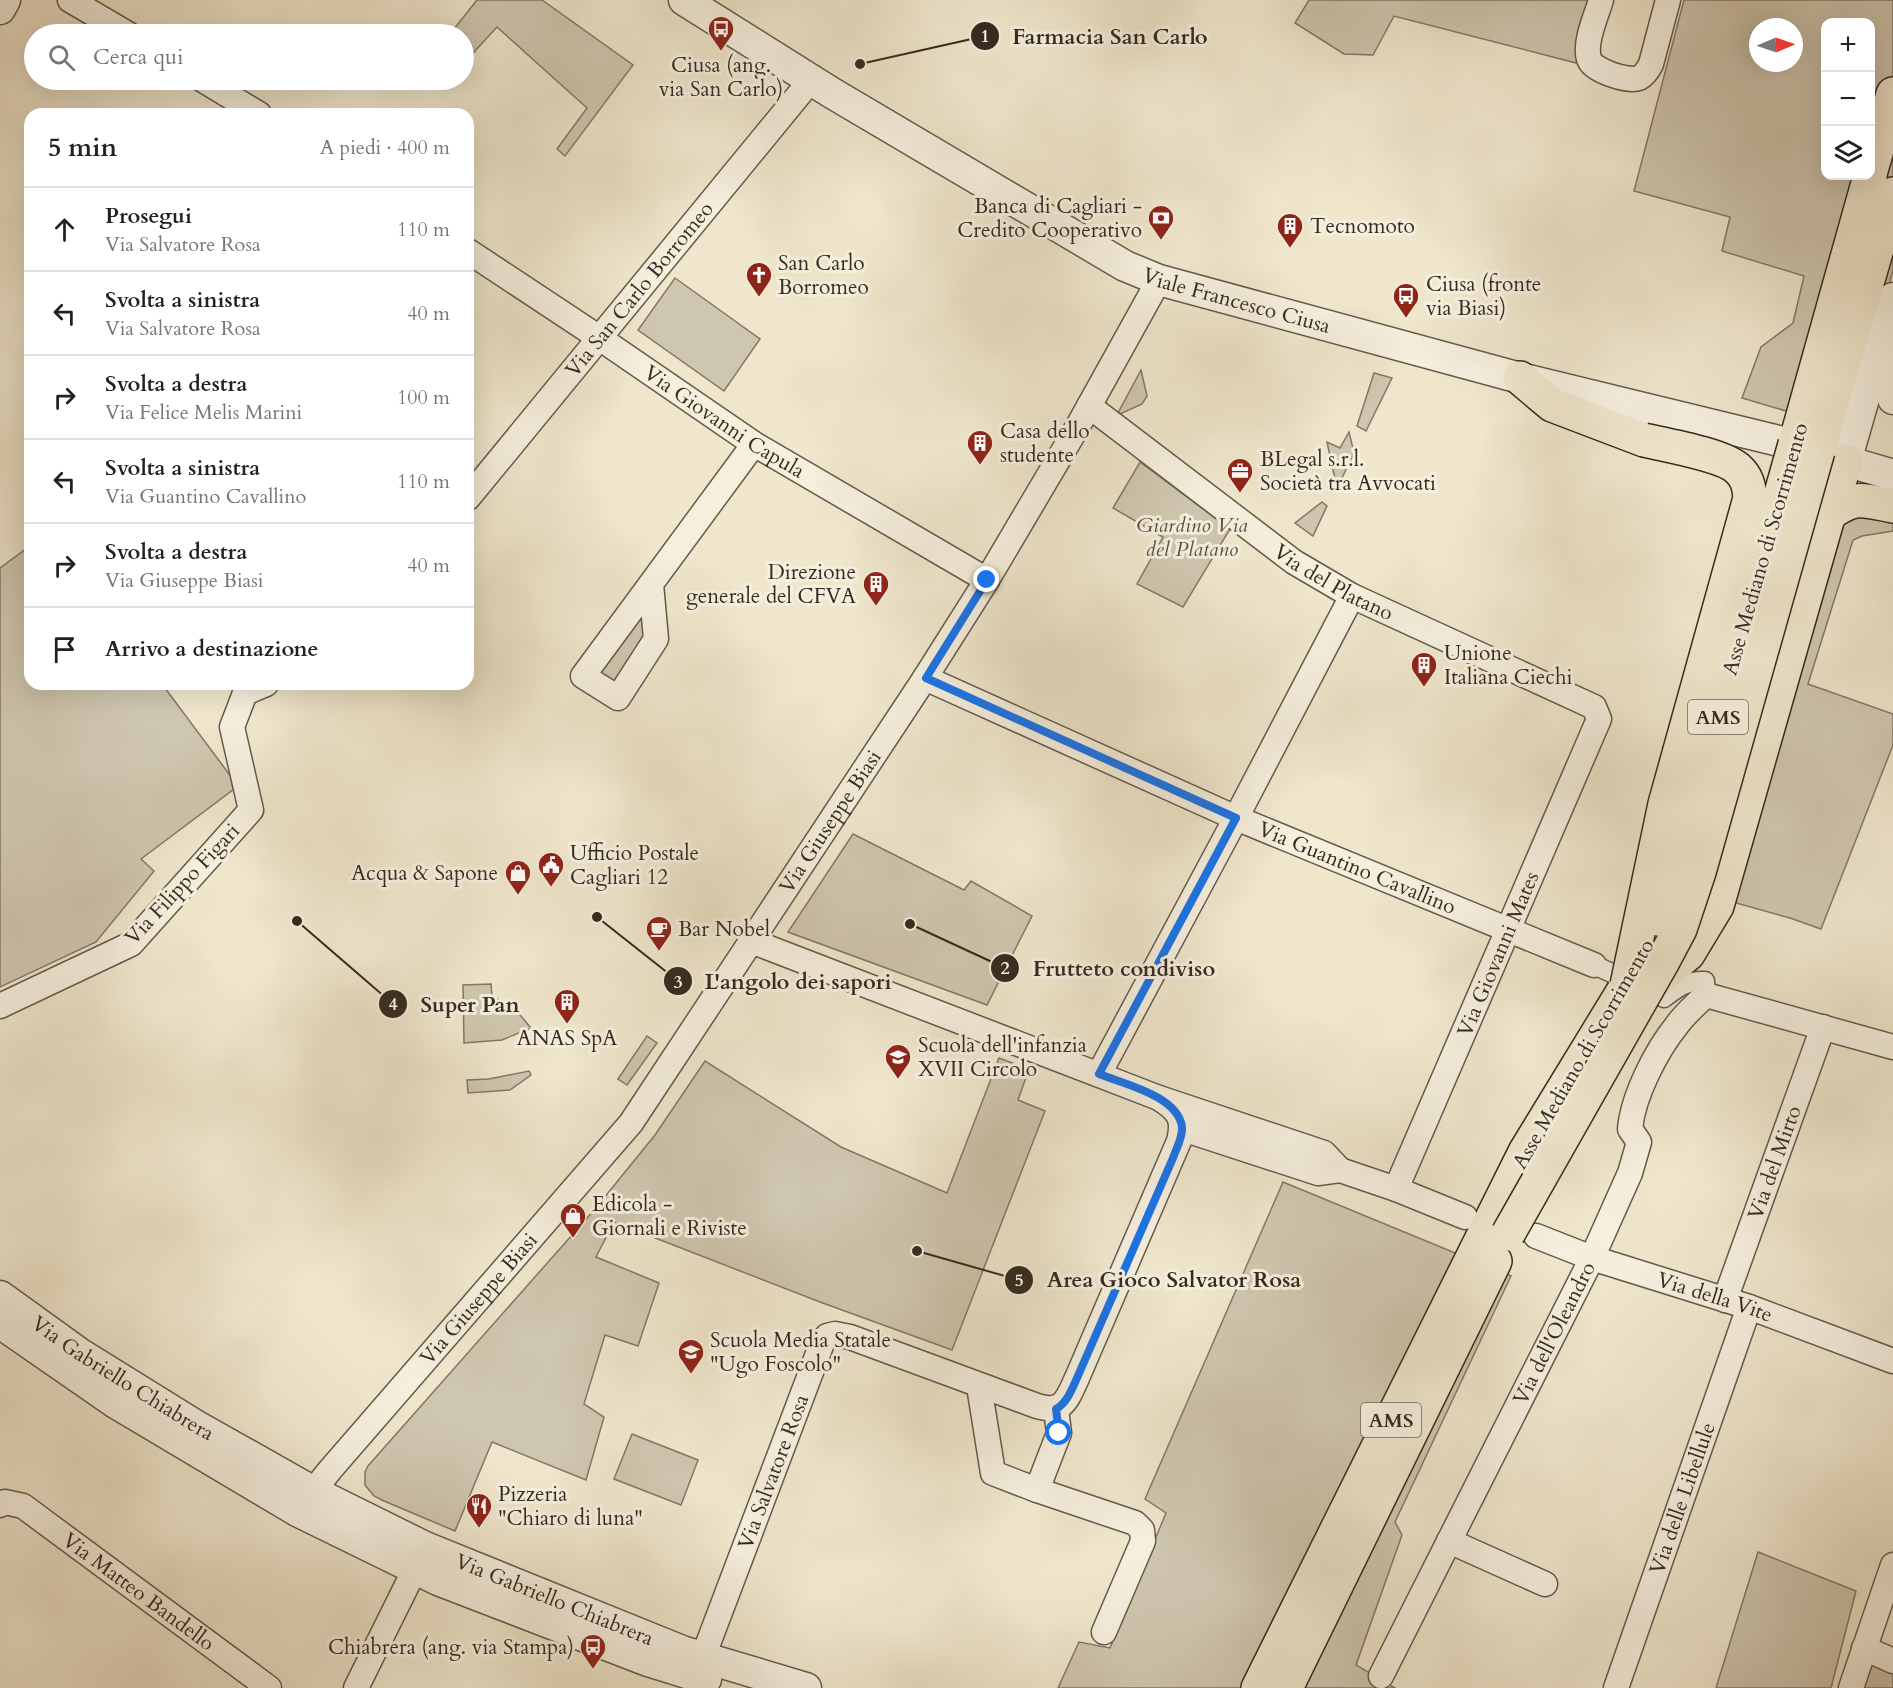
<!DOCTYPE html>
<html lang="it">
<meta charset="utf-8">
<style>
body{margin:0;font-family:Cardo,serif;background:#f2f2f2;color:#222}
.controls{position:absolute;right:18px;top:18px;display:grid;overflow:hidden;border-radius:12px;box-shadow:0 6px 24px #0002}
.controls button{width:54px;height:54px;display:grid;place-items:center;padding:0;border:0;border-bottom:2px solid #e0e0e0;background:#fff;color:#222;font:30px sans-serif}
.compass{position:absolute;left:1749px;top:18px;width:54px;height:54px;border-radius:50%;background:#fff;box-shadow:0 6px 24px #0002;rotate:88deg}
.stop{position:absolute;width:18px;height:18px;margin:-14px;border:4px solid #1a73e8;border-radius:50%;background:#fff}
.stop.end{background:#1a73e8;border-color:#fff;box-shadow:0 2px 6px #0008}
.list{margin:0;padding:0;list-style:none}
h2{display:flex;justify-content:space-between;align-items:center;height:78px;margin:0;padding:0 24px;font-size:26px}
h2 small{font-size:20px;font-weight:400;color:#767676}
.list li{display:grid;grid-template-columns:39px 1fr auto;gap:18px;align-items:center;box-sizing:border-box;height:84px;padding:0 24px;border-top:2px solid #e0e0e0}
.list b{display:block;font-size:22px;white-space:nowrap}
.list p{margin:0;font-size:20px;white-space:nowrap;color:#767676}
.list em{font-size:20px;font-style:normal;color:#767676}
.icon{flex:none;width:33px;height:33px;fill:none;stroke:currentColor;stroke-width:2;stroke-linecap:round;stroke-linejoin:round}
.map{position:relative;flex:none;width:1893px;height:1688px;overflow:hidden}
.search{position:absolute;background:#fff;box-shadow:0 6px 24px #0002;left:24px;top:24px;width:450px;height:66px;display:flex;align-items:center;gap:15px;box-sizing:border-box;padding:0 21px;border-radius:33px;color:#767676;font-size:22px}
.panel{position:absolute;background:#fff;box-shadow:0 6px 24px #0002;left:24px;top:108px;width:450px;height:582px;border-radius:18px}
.map>svg:first-child{display:block}
.green{fill:#cfc6af;stroke:#827868;stroke-width:1.5;fill-rule:evenodd}
.lines{fill:none;stroke-linecap:round;stroke-linejoin:round}
.pedestrian-casing{stroke:#645a4b;stroke-width:21}
.minor-casing{stroke:#645a4b;stroke-width:27}
.tertiary-casing{stroke:#645a4b;stroke-width:33}
.trunk-casing{stroke:#352b20;stroke-width:36}
.pedestrian{stroke:#f5efde;stroke-width:18}
.minor{stroke:#f5efde;stroke-width:24}
.tertiary{stroke:#f5efde;stroke-width:30}
.trunk{stroke:#efe6cc;stroke-width:33}
.trunk-bridge-casing{stroke:#352b20;stroke-width:36;stroke-linecap:butt}
.trunk-bridge{stroke:#efe6cc;stroke-width:33}
.route{stroke:#1a73e8;stroke-width:8}
.labels{text-anchor:middle;stroke-width:6;stroke-linejoin:round;paint-order:stroke}
.shield{fill:#f5efde;stroke:#6f6659;stroke-width:1.5}
.shield-label{font-size:20px;font-weight:bold;fill:#352b20}
.poi-label{font-size:21px;fill:#352b20;stroke:#f5efde;text-anchor:start}
.street-label{font-size:21px;fill:#352b20;stroke:#f5efde}
.park-label{font-size:21px;font-style:italic;fill:#5c5244;stroke:#f5efde}
.leader{fill:none;stroke:#352b20;stroke-width:2}
.callout-dot{fill:#352b20;stroke:#f5efde;stroke-width:2}
.mark-label{font-size:18px;text-anchor:middle;font-weight:bold;fill:#fff}
.callout-label{font-size:22px;text-anchor:middle;font-weight:bold;fill:#352b20;stroke:#f5efde;stroke-width:6;stroke-linejoin:round;paint-order:stroke}
</style>
<div class="map">
<svg width="1893" height="1688" viewBox="0 0 1893 1688">
<rect width="100%" height="100%" fill="#efe6cc"/>
<filter id="stains"><feTurbulence type="fractalNoise" baseFrequency=".00333" numOctaves="4"/><feColorMatrix values="0 0 0 0 .2 0 0 0 0 .09 0 0 0 0 .02 0 0 0 .5 -.17"/></filter>
<radialGradient id="worn" r=".72"><stop offset=".6" stop-color="#630" stop-opacity="0"/><stop offset="1" stop-color="#630" stop-opacity=".3"/></radialGradient>
<!-- green -->
<g class="green">
<path d="M477,0H542L633,65L565,156L557,149L587,108L497,27L464,63V34H450Z"/>
<path d="M1309,0H1591L1576,63L1394,16L1373,55L1344,54L1295,23Z"/>
<path d="M1684,0H1893V270L1847,429L1742,398L1761,347L1793,323L1804,276L1722,251L1730,217L1634,191ZM1826,22H1870V176H1826ZM1758,27H1794V63H1758Z"/>
<path d="M675,278L760,339L724,391L638,330Z"/>
<path d="M1141,370L1147,396L1142,404L1120,414L1118,413Z"/>
<path d="M1374,373L1392,378L1366,431L1357,426Z"/>
<path d="M1349,432L1354,453L1339,484H1336L1327,442L1340,448Z"/>
<path d="M1140,462L1230,529L1183,607L1137,584L1163,537L1113,508Z"/>
<path d="M1322,502L1327,506L1313,536L1295,523Z"/>
<path d="M1848,512L1893,519V531L1862,536L1853,540L1808,684L1893,714V745L1821,929L1790,918L1729,901L1841,519Z"/>
<path d="M30,546V684H162L238,786L141,859L154,871L96,942L0,987V568Z"/>
<path d="M643,610L647,640L617,687L596,673Z"/>
<path d="M853,834L964,890L971,881L1032,916L987,1005L788,932Z"/>
<path d="M491,984L492,996L515,1009L531,1028L502,1040L464,1043L463,985Z"/>
<path d="M647,1036L657,1043L627,1085L618,1079Z"/>
<path d="M999,1058L1029,1069L1018,1100L1045,1111L952,1350L820,1302L614,1222L596,1257L659,1283L638,1346L605,1335L584,1404L604,1417L586,1480L492,1442L455,1531L384,1501L374,1496L365,1485V1472L368,1466L595,1209L655,1135L705,1061L841,1147L947,1193Z"/>
<path d="M529,1071L531,1075L510,1090L468,1093L467,1080L489,1079Z"/>
<path d="M1283,1182L1511,1276L1395,1522L1402,1535L1356,1665L1395,1688H1058L1079,1642L1110,1648L1166,1513L1145,1499Z"/>
<path d="M632,1434L698,1460L681,1505L614,1479Z"/>
<path d="M1758,1552L1856,1591L1831,1688H1716Z"/>
<path d="M1872,1663L1893,1673V1688H1864Z"/>
</g>
<g class="lines">
<!-- pedestrian casing -->
<g class="pedestrian-casing">
<g id="pedestrian">
<path d="M1594,965L1616,975"/>
<path d="M1664,998C1677,988 1687,980 1705,981L1706,995"/>
</g>
</g>
<!-- minor casing -->
<g class="minor-casing">
<g id="minor">
<path d="M70,0L128,34"/>
<path d="M1601,0C1596,17 1584,42 1589,59C1593,71 1628,82 1639,78C1645,75 1648,70 1651,64L1668,0"/>
<path d="M203,80L259,114"/>
<path id="s1" d="M468,251L598,337L754,444L987,580"/>
<path id="s2" d="M1089,406L1294,562L1352,596L1594,707L1599,719L1396,1189"/>
<path id="s3" d="M468,498L811,80"/>
<path d="M651,584L656,639L618,698L583,676L754,444"/>
<path id="s4" d="M925,678L1236,818L1594,965"/>
<path d="M245,693L266,684"/>
<path d="M751,941L1159,1098L1324,1153L1340,1170"/>
<path d="M0,1006L131,944L251,810L232,727L245,693"/>
<path d="M1099,1074L1236,818L1352,596"/>
<path d="M1183,1129L1318,1173L1340,1170L1396,1189L1465,1217"/>
<path id="s5" d="M1536,1236L1592,1258L1749,1307L1893,1361"/>
<path id="s6" d="M1725,1300L1823,1027"/>
<path d="M979,1386L993,1473L1037,1490L1059,1433L1056,1409"/>
<path d="M1037,1490L1135,1523L1142,1530L1143,1541L1104,1632"/>
<path id="s7" d="M303,1504L330,1470L631,1123L925,678L987,580L1078,426L1159,280"/>
<path id="s8" d="M0,1505L5,1502L23,1506L269,1688"/>
<path d="M1449,1541L1545,1584"/>
<path d="M1864,1648L1893,1661"/>
<path id="s9" d="M703,1657L822,1343L827,1336L835,1334L850,1337L1037,1406C1064,1414 1067,1399 1077,1378L1179,1141C1185,1118 1178,1110 1159,1098"/>
<path id="s10" d="M1381,1676L1592,1258L1630,1173L1639,1142L1630,1129C1633,1096 1656,1051 1677,1025C1685,1014 1696,1004 1706,995L1893,1047"/>
<path d="M356,1688L422,1555"/>
<path id="s11" d="M1616,1688L1749,1307"/>
<path d="M1851,1688L1893,1565"/>
</g>
</g>
<!-- tertiary casing -->
<g class="tertiary-casing">
<g id="tertiary">
<path id="s12" d="M684,0L832,93L1125,266L1159,280L1520,378L1775,440L1893,475"/>
<path d="M0,9L5,0"/>
<path d="M1885,346V369L1893,399"/>
<path d="M1846,461L1893,298"/>
<path id="s13" d="M0,1296L79,1353L195,1425L312,1491L425,1547L682,1651L806,1688"/>
<path d="M0,1323L114,1402L299,1512L438,1580L648,1661L706,1679"/>
</g>
</g>
<!-- trunk casing -->
<g class="trunk-casing">
<g id="trunk">
<path d="M1870,174L1893,94"/>
<path d="M1520,378L1552,405L1644,440"/>
<path d="M1795,444L1870,176"/>
<path d="M1818,451L1893,194"/>
<path d="M1829,514C1856,495 1862,500 1893,506"/>
<path d="M1650,986L1688,954L1717,906L1829,514L1846,461"/>
<path d="M1258,1688L1525,1152L1627,985"/>
<path d="M1286,1688L1495,1261"/>
</g>
</g>
<!-- pedestrian -->
<use href="#pedestrian" class="pedestrian"/>
<!-- minor -->
<use href="#minor" class="minor"/>
<!-- tertiary -->
<use href="#tertiary" class="tertiary"/>
<!-- trunk -->
<use href="#trunk" class="trunk"/>
<!-- trunk-bridge casing -->
<g class="trunk-bridge-casing">
<g id="trunk-bridge">
<path d="M1658,919L1674,872L1795,444"/>
<path d="M1627,985L1665,804L1750,498C1749,486 1747,477 1738,469C1724,455 1666,445 1644,440"/>
<path d="M1508,1234L1663,961L1680,929L1699,872L1818,451"/>
</g>
</g>
<!-- trunk-bridge -->
<use href="#trunk-bridge" class="trunk-bridge"/>
</g>
<g class="lines">
<!-- route -->
<path class="route" d="M987,580L926,678L1236,818L1099,1074C1124,1084 1178,1096 1182,1127C1183,1137 1176,1149 1173,1158L1077,1378C1072,1389 1067,1403 1056,1409L1059,1433"/>
</g>
<!-- icons -->
<defs>
<g id="bus-pin" transform="scale(1.35)"><path d="M0 17L-7.5 6A9.5 9.5 0 1 1 7.5 6Z" fill="#8f2418" stroke="#f5efde"/><path d="M-5-6H5V4H4V6H2V4H-2V6H-4V4H-5ZM-3.5-4V0h7V-4ZM-3.5 1.2v1.5H-2V1.2ZM2 1.2v1.5H3.5V1.2Z" fill="#fff"/></g>
<g id="bank-pin" transform="scale(1.35)"><path d="M0 17L-7.5 6A9.5 9.5 0 1 1 7.5 6Z" fill="#8f2418" stroke="#f5efde"/><path d="M-6-4H6V4H-6ZM0-2.3a2.3 2.3 0 1 0 0 4.6a2.3 2.3 0 1 0 0-4.6Z" fill="#fff"/></g>
<g id="building-pin" transform="scale(1.35)"><path d="M0 17L-7.5 6A9.5 9.5 0 1 1 7.5 6Z" fill="#8f2418" stroke="#f5efde"/><path d="M-4-6H4V6H1V3H-1V6H-4ZM-2.5-4.3h1.7v1.8h-1.7ZM.8-4.3h1.7v1.8H.8ZM-2.5-1h1.7V.8h-1.7ZM.8-1h1.7V.8H.8Z" fill="#fff"/></g>
<g id="church-pin" transform="scale(1.35)"><path d="M0 17L-7.5 6A9.5 9.5 0 1 1 7.5 6Z" fill="#8f2418" stroke="#f5efde"/><path d="M-1.2-6h2.4v3.5h3.3v2.4h-3.3V6h-2.4V-.1h-3.3v-2.4h3.3Z" fill="#fff"/></g>
<g id="office-pin" transform="scale(1.35)"><path d="M0 17L-7.5 6A9.5 9.5 0 1 1 7.5 6Z" fill="#8f2418" stroke="#f5efde"/><path d="M-6-3h4V-5.5h4V-3h4V5H-6ZM-1-4.5V-3h2v-1.5ZM-6 0V1H6V0Z" fill="#fff"/></g>
<g id="civic-pin" transform="scale(1.35)"><path d="M0 17L-7.5 6A9.5 9.5 0 1 1 7.5 6Z" fill="#8f2418" stroke="#f5efde"/><path d="M-.6-6.5H3V-4.5H.6V-3L4-1V1h2V6H-6V1h2V-1L-.6-3ZM-1.2 2.5V6h2.4V2.5Z" fill="#fff"/></g>
<g id="shop-pin" transform="scale(1.35)"><path d="M0 17L-7.5 6A9.5 9.5 0 1 1 7.5 6Z" fill="#8f2418" stroke="#f5efde"/><path d="M-5-2.5h2.3a2.7 3.5 0 0 1 5.4 0H5L5.5 6h-11ZM-1.5-2.5h3a1.5 2.3 0 0 0-3 0Z" fill="#fff"/></g>
<g id="cafe-pin" transform="scale(1.35)"><path d="M0 17L-7.5 6A9.5 9.5 0 1 1 7.5 6Z" fill="#8f2418" stroke="#f5efde"/><path d="M-5.5-4.5H6V0H3Q3 3.5 0 3.5H-2.5Q-5.5 3.5-5.5 0ZM3-3.2v2h1.7v-2ZM-6 4.5H4V6H-6Z" fill="#fff"/></g>
<g id="school-pin" transform="scale(1.35)"><path d="M0 17L-7.5 6A9.5 9.5 0 1 1 7.5 6Z" fill="#8f2418" stroke="#f5efde"/><path d="M0-5L7-2L0 1L-7-2ZM-4 1L0 2.5L4 1V4Q0 6-4 4Z" fill="#fff"/></g>
<g id="restaurant-pin" transform="scale(1.35)"><path d="M0 17L-7.5 6A9.5 9.5 0 1 1 7.5 6Z" fill="#8f2418" stroke="#f5efde"/><path d="M-5-6h1v4h1v-4h1v4h1v-4h1v5L-1.5 .5V6h-2V.5L-5-1ZM5-6V6H3V1.5H1.5Q1.5-4 5-6Z" fill="#fff"/></g>
</defs>
<g fill-rule="evenodd">
<use href="#bus-pin" x="721" y="29"/>
<use href="#bank-pin" x="1161" y="218"/>
<use href="#building-pin" x="1290" y="226"/>
<use href="#church-pin" x="759" y="275"/>
<use href="#bus-pin" x="1406" y="296"/>
<use href="#building-pin" x="980" y="443"/>
<use href="#office-pin" x="1240" y="471"/>
<use href="#building-pin" x="876" y="584"/>
<use href="#building-pin" x="1424" y="665"/>
<use href="#civic-pin" x="551" y="865"/>
<use href="#shop-pin" x="518" y="873"/>
<use href="#cafe-pin" x="659" y="929"/>
<use href="#building-pin" x="567" y="1002"/>
<use href="#school-pin" x="898" y="1057"/>
<use href="#shop-pin" x="573" y="1216"/>
<use href="#school-pin" x="691" y="1352"/>
<use href="#restaurant-pin" x="479" y="1506"/>
<use href="#bus-pin" x="593" y="1647"/>
</g>
<g class="labels">
<!-- shield labels -->
<g class="shield">
<rect x="1688" y="700" width="60" height="34" rx="4.5"/>
<rect x="1361" y="1403" width="60" height="34" rx="4.5"/>
</g>
<g class="shield-label">
<text x="1718" y="724">AMS</text>
<text x="1391" y="1427">AMS</text>
</g>
<!-- poi labels -->
<g class="poi-label">
<text x="721" y="72" text-anchor="middle">Ciusa (ang.<tspan x="721" dy="24">via San Carlo)</tspan></text>
<text x="1142" y="213" text-anchor="end">Banca di Cagliari -<tspan x="1142" dy="24">Credito Cooperativo</tspan></text>
<text x="1310" y="233">Tecnomoto</text>
<text x="778" y="270">San Carlo<tspan x="778" dy="24">Borromeo</tspan></text>
<text x="1426" y="291">Ciusa (fronte<tspan x="1426" dy="24">via Biasi)</tspan></text>
<text x="1000" y="438">Casa dello<tspan x="1000" dy="24">studente</tspan></text>
<text x="1260" y="466">BLegal s.r.l.<tspan x="1260" dy="24">Società tra Avvocati</tspan></text>
<text x="856" y="579" text-anchor="end">Direzione<tspan x="856" dy="24">generale del CFVA</tspan></text>
<text x="1444" y="660">Unione<tspan x="1444" dy="24">Italiana Ciechi</tspan></text>
<text x="570" y="860">Ufficio Postale<tspan x="570" dy="24">Cagliari 12</tspan></text>
<text x="498" y="880" text-anchor="end">Acqua &amp; Sapone</text>
<text x="678" y="936">Bar Nobel</text>
<text x="567" y="1045" text-anchor="middle">ANAS SpA</text>
<text x="918" y="1052">Scuola dell'infanzia<tspan x="918" dy="24">XVII Circolo</tspan></text>
<text x="592" y="1211">Edicola -<tspan x="592" dy="24">Giornali e Riviste</tspan></text>
<text x="710" y="1347">Scuola Media Statale<tspan x="710" dy="24">"Ugo Foscolo"</tspan></text>
<text x="498" y="1501">Pizzeria<tspan x="498" dy="24">"Chiaro di luna"</tspan></text>
<text x="574" y="1654" text-anchor="end">Chiabrera (ang. via Stampa)</text>
</g>
<!-- street labels -->
<g class="street-label">
<text dy="7" stroke="none"><textPath href="#s3" startOffset="270">Via San Carlo Borromeo</textPath></text>
<text dy="7" stroke="none"><textPath href="#s12" startOffset="632">Viale Francesco Ciusa</textPath></text>
<text dy="7" stroke="none"><textPath href="#s1" startOffset="308">Via Giovanni Capula</textPath></text>
<text transform="translate(1765 549) rotate(-74)" y="7">Asse Mediano di Scorrimento</text>
<text dy="7" stroke="none"><textPath href="#s2" startOffset="302">Via del Platano</textPath></text>
<text dy="7" stroke="none"><textPath href="#s7" startOffset="864">Via Giuseppe Biasi</textPath></text>
<text dy="7" stroke="none"><textPath href="#s4" startOffset="472">Via Guantino Cavallino</textPath></text>
<text transform="translate(182 884) rotate(-47)" y="7">Via Filippo Figari</text>
<text transform="translate(1498 954) rotate(-67)" y="7">Via Giovanni Mates</text>
<text transform="translate(1583 1054) rotate(-60)" y="7">Asse Mediano di Scorrimento</text>
<text dy="7" stroke="none"><textPath href="#s6" startOffset="146">Via del Mirto</textPath></text>
<text dy="7" stroke="none"><textPath href="#s5" startOffset="189">Via della Vite</textPath></text>
<text dy="7" stroke="none"><textPath href="#s7" startOffset="270">Via Giuseppe Biasi</textPath></text>
<text dy="7" stroke="none"><textPath href="#s10" startOffset="384">Via dell'Oleandro</textPath></text>
<text dy="7" stroke="none"><textPath href="#s13" startOffset="148">Via Gabriello Chiabrera</textPath></text>
<text dy="7" stroke="none"><textPath href="#s9" startOffset="198">Via Salvatore Rosa</textPath></text>
<text dy="7" stroke="none"><textPath href="#s11" startOffset="201">Via delle Libellule</textPath></text>
<text dy="7" stroke="none"><textPath href="#s8" startOffset="168">Via Matteo Bandello</textPath></text>
<text dy="7" stroke="none"><textPath href="#s13" startOffset="634">Via Gabriello Chiabrera</textPath></text>
</g>
<!-- park labels -->
<g class="park-label">
<text x="1192" y="532">Giardino Via<tspan x="1192" dy="24">del Platano</tspan></text>
</g>
</g>
<!-- callouts -->
<path class="leader" d="M860 64L985 36M910 924L1005 968M597 917L678 981M297 921L393 1004M917 1251L1019 1280"/>
<g class="callout-dot">
<circle cx="860" cy="64" r="6"/>
<circle cx="910" cy="924" r="6"/>
<circle cx="597" cy="917" r="6"/>
<circle cx="297" cy="921" r="6"/>
<circle cx="917" cy="1251" r="6"/>
<circle cx="985" cy="36" r="15"/>
<circle cx="1005" cy="968" r="15"/>
<circle cx="678" cy="981" r="15"/>
<circle cx="393" cy="1004" r="15"/>
<circle cx="1019" cy="1280" r="15"/>
</g>
<g class="mark-label">
<text x="985" y="42">1</text>
<text x="1005" y="974">2</text>
<text x="678" y="988">3</text>
<text x="393" y="1010">4</text>
<text x="1019" y="1286">5</text>
</g>
<g class="callout-label">
<text x="1110" y="44">Farmacia San Carlo</text>
<text x="1124" y="976">Frutteto condiviso</text>
<text x="798" y="989">L'angolo dei sapori</text>
<text x="470" y="1012">Super Pan</text>
<text x="1174" y="1287">Area Gioco Salvator Rosa</text>
</g>
<rect width="100%" height="100%" filter="url(#stains)"/>
<rect width="100%" height="100%" fill="url(#worn)"/>
</svg>
<div class="controls">
<button>+</button>
<button>−</button>
<button><svg class="icon" aria-label="layers" viewBox="0 0 24 24"><path d="M12 4l9 5-9 5-9-5zM3 14l9 5 9-5"/></svg></button>
</div>
<svg class="compass" viewBox="-18 -18 36 36"><path d="M0-13l5 13h-10z" fill="#e53935"/><path d="M0 13l5-13h-10z" fill="#767676"/></svg>
<div class="stop" style="left:1059px;top:1433px"></div>
<div class="stop end" style="left:987px;top:580px"></div>
<div class="search"><svg class="icon" aria-label="search" viewBox="0 0 24 24"><circle cx="10" cy="10" r="6"/><path d="M15 15l6 6"/></svg>Cerca qui</div>
<section class="panel">
<h2>5 min<small>A piedi · 400 m</small></h2>
<ul class="list">
<li><svg class="icon" aria-label="ahead" viewBox="0 0 24 24"><path d="M12 20V5M6 11l6-6 6 6"/></svg><div><b>Prosegui</b><p>Via Salvatore Rosa</p></div><em>110 m</em></li>
<li><svg class="icon" aria-label="left" viewBox="0 0 24 24"><path d="M17 20v-9H6M10 6l-5 5 5 5"/></svg><div><b>Svolta a sinistra</b><p>Via Salvatore Rosa</p></div><em>40 m</em></li>
<li><svg class="icon" aria-label="right" viewBox="0 0 24 24"><path d="M7 20v-9h11M14 6l5 5-5 5"/></svg><div><b>Svolta a destra</b><p>Via Felice Melis Marini</p></div><em>100 m</em></li>
<li><svg class="icon" aria-label="left" viewBox="0 0 24 24"><path d="M17 20v-9H6M10 6l-5 5 5 5"/></svg><div><b>Svolta a sinistra</b><p>Via Guantino Cavallino</p></div><em>110 m</em></li>
<li><svg class="icon" aria-label="right" viewBox="0 0 24 24"><path d="M7 20v-9h11M14 6l5 5-5 5"/></svg><div><b>Svolta a destra</b><p>Via Giuseppe Biasi</p></div><em>40 m</em></li>
<li><svg class="icon" aria-label="arrive" viewBox="0 0 24 24"><path d="M6 21V4h12l-3 4 3 4H6"/></svg><div><b>Arrivo a destinazione</b></div></li>
</ul>
</section>
</div>
